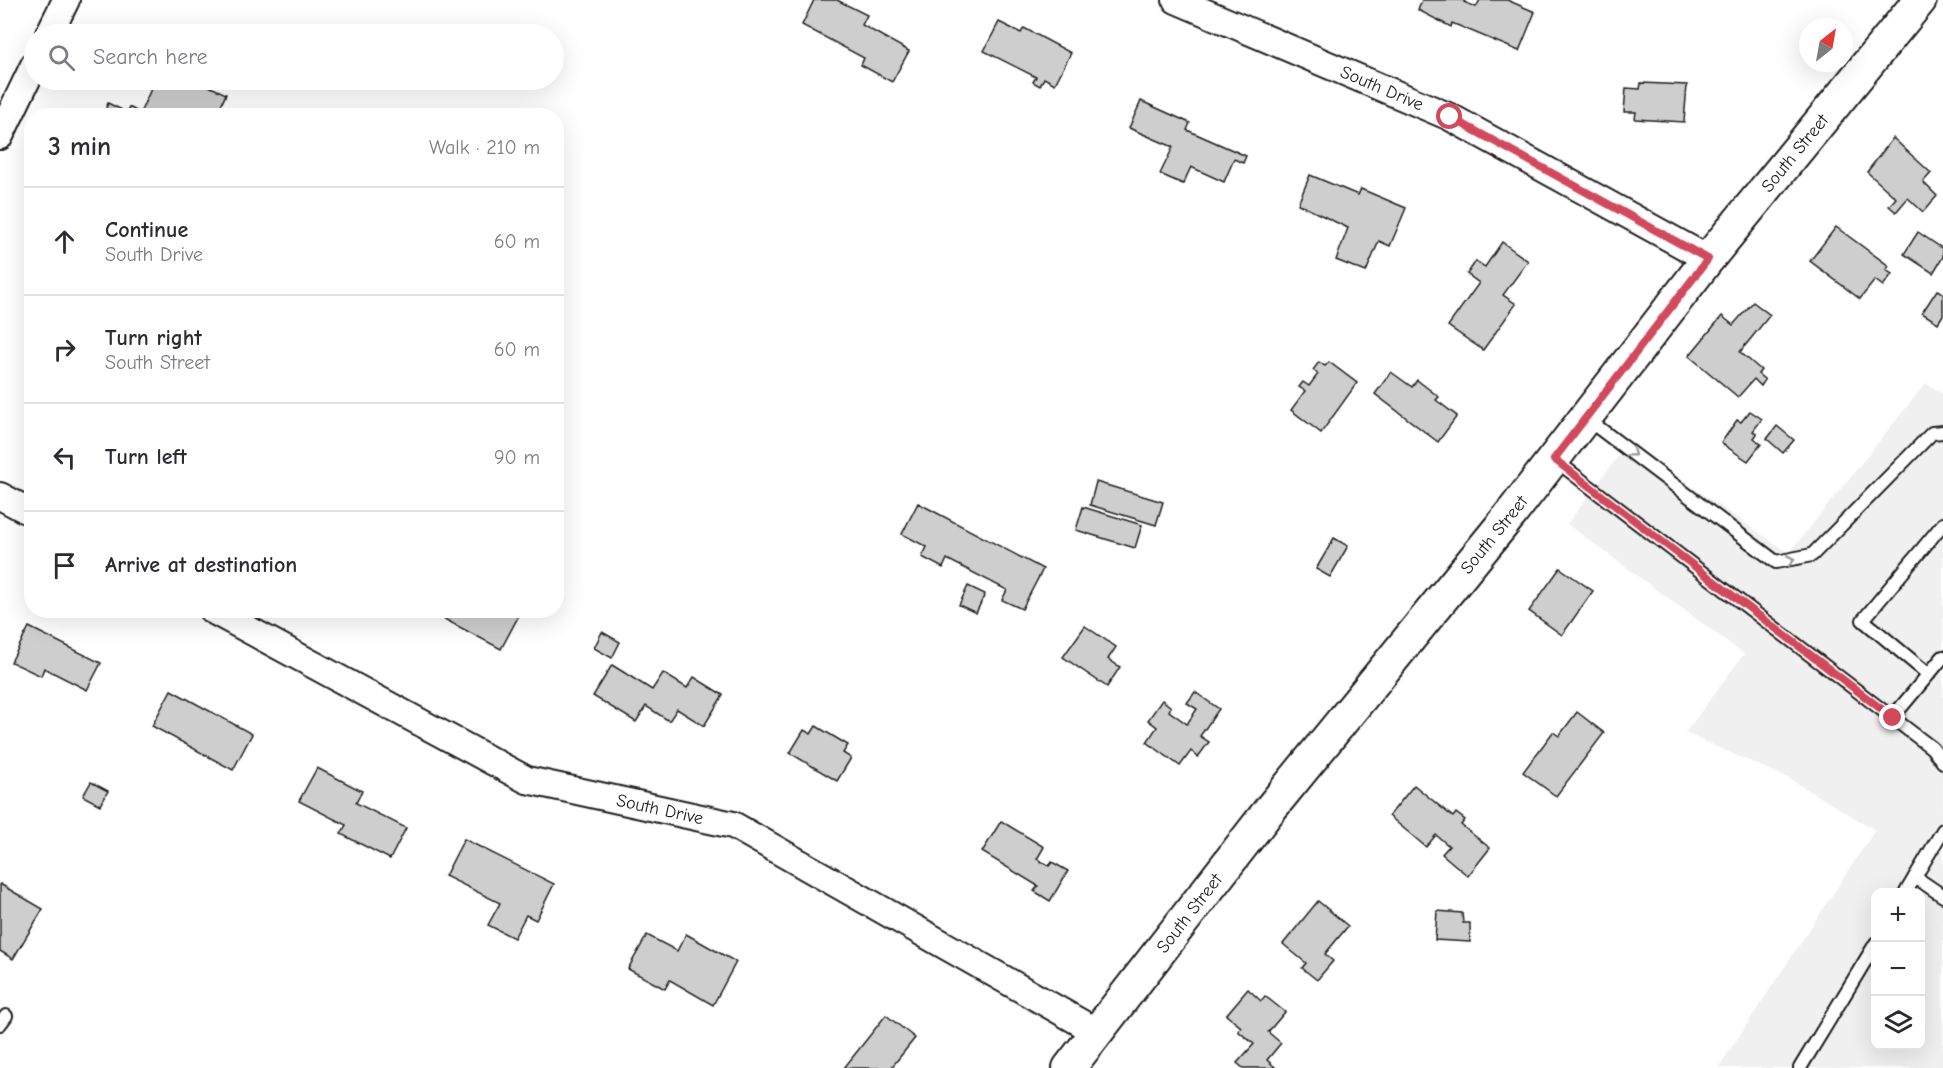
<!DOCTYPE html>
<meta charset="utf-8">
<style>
body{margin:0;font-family:"Comic Neue",sans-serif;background:#f2f2f3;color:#2b2b33}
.controls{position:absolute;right:18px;bottom:18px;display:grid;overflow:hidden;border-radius:12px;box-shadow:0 6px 24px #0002}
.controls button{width:54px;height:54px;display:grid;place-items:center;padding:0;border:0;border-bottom:2px solid #e1e1e2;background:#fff;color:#2b2b33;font:30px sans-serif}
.compass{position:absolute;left:1799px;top:18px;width:54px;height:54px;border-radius:50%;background:#fff;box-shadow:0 6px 24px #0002;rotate:31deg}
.stop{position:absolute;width:18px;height:18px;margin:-14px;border:4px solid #d1495b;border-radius:50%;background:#fff}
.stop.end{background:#d1495b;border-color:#fff;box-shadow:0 2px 6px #0008}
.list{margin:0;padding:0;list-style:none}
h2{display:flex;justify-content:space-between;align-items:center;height:78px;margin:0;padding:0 24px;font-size:26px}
h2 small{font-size:20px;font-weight:400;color:#7c7c81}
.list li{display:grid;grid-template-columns:39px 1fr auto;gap:18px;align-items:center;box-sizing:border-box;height:108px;padding:0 24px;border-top:2px solid #e1e1e2}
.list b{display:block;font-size:22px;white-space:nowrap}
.list p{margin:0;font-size:20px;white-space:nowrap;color:#7c7c81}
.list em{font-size:20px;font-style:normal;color:#7c7c81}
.icon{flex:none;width:33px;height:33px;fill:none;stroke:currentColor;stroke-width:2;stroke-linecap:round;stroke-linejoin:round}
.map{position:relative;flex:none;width:1943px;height:1068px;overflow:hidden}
.search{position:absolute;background:#fff;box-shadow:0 6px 24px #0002;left:24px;top:24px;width:540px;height:66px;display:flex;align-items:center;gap:15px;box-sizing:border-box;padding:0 21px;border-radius:33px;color:#7c7c81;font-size:22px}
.panel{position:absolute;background:#fff;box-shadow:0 6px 24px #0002;left:24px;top:108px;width:540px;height:510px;border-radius:24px}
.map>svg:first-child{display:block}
.built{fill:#f0f0f0;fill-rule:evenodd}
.building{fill:#cecece;stroke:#1c1c1c;stroke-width:1.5}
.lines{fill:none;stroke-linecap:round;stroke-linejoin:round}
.service-casing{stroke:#1c1c1c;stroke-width:16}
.minor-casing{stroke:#1c1c1c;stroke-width:30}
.tertiary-casing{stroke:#1c1c1c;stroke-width:36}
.service{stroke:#fff;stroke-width:12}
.minor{stroke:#fff;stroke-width:26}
.tertiary{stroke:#fff;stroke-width:32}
.oneway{stroke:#999}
.route{stroke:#d1495b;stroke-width:8}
.labels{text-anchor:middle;stroke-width:4.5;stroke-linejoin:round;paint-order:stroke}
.street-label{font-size:18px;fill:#1c1c1c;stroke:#fff}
</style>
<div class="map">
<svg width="1943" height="1068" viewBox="0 0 1943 1068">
<rect width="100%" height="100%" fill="#fff"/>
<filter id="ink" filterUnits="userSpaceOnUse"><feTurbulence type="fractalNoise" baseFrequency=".0167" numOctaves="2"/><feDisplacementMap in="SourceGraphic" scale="12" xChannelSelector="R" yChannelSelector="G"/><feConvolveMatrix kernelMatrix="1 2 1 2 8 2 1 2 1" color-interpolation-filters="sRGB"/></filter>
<g filter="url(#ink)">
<!-- built -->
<path class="built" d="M1926,383L1943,394V1068H1718L1875,830L1788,778L1685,733L1744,654L1567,524L1628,443L1789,553ZM1876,892H1920V1046H1876Z"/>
<!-- building -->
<g class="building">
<path d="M814,0H837L867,15L862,25L909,51L892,82L861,65L864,58L802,25Z"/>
<path d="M1422,0H1465L1464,2L1476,7L1480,0H1507L1535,12L1519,51L1452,23L1451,27L1418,10Z"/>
<path d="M999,22L1021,33L1024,28L1071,53L1055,84L1044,78L1040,86L1033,82L1036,77L984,51Z"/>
<path d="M141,80H196L226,94L216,116H194L184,110L182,116H103L108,103L126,112L129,107L140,113L151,89L140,83Z"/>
<path d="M1641,83L1687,85L1684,122L1635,119L1636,112H1624L1626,88L1640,89Z"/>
<path d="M1141,101L1190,123L1187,130L1246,156L1243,163L1234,159L1224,182L1191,167L1183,184L1160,174L1173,147L1129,128Z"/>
<path d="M1893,138L1931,173L1923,182L1937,196L1923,212L1908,198L1896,212L1889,206L1896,198L1867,172Z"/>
<path d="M1310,175L1358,195L1361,189L1406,208L1390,246L1379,241L1366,272L1336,260L1348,228L1298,204Z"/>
<path d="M1836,227L1889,266L1886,270L1892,274L1883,286L1875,280L1860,299L1810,261Z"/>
<path d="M1918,232L1943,249V257L1933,273L1904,254Z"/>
<path d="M1502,242L1528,261L1503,295L1516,304L1483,350L1448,326L1479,283L1467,274L1476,261L1485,267Z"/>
<path d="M1937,290L1943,293V315L1938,323L1922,313Z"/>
<path d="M1753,302L1770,315L1740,352L1761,370L1758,374L1765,380L1761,386L1754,379L1738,397L1689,356L1722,316L1733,325Z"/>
<path d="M1319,362L1325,366L1329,362L1357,383L1321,433L1291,410L1305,391L1299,387L1303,382L1309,386L1318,374L1313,370Z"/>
<path d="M1391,372L1412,387L1417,380L1439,397L1436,400L1457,416L1438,442L1375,394Z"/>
<path d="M1750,411L1762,419L1753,431L1757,434L1754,438L1761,444L1748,461L1721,443L1737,420L1741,422Z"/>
<path d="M1777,426L1794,440L1783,453L1767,439Z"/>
<path d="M1096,482L1163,502L1156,525L1090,505Z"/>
<path d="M918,503L1043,569L1022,609L1002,600L1007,590L947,559L943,568L922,557L927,547L902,534Z"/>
<path d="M1083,507L1142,525L1135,548L1076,530Z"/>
<path d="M1334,538L1348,546L1330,577L1316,569Z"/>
<path d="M1560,568L1593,591L1562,635L1529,611Z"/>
<path d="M968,586L985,594L976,613L959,605Z"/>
<path d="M432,610H517L514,615L518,617L501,649L431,612Z"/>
<path d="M1085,626L1116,647L1108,659L1120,667L1107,687L1063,657Z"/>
<path d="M29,627L101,663L87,690L44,668L41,676L11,662Z"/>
<path d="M602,632L620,642L612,658L594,648Z"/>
<path d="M612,665L652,690L663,673L687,688L694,677L723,695L704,726L677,709L669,721L646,706L636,722L593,696Z"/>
<path d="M171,690L252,734L233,770L152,726Z"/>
<path d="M1195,692L1219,709L1200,736L1209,742L1198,757L1191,751L1180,766L1147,742L1157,727L1148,720L1162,700L1171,707L1169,711L1187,724L1197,709L1187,703Z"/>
<path d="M1577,712L1604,733L1556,796L1523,772L1553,732L1559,736Z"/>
<path d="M816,726L848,745L843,753L851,758L837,781L790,753L804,730L811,734Z"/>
<path d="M317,768L362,791L356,803L406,828L390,859L341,834L346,825L299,801Z"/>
<path d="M91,782L108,791L100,805L83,796Z"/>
<path d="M1414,785L1453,817L1456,813L1465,820L1461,825L1490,848L1468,876L1442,854L1449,846L1436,835L1426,847L1389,816Z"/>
<path d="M1001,821L1044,847L1037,859L1049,866L1052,862L1068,871L1050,901L1034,891L1038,886L982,852Z"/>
<path d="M464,839L554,884L536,920L526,915L514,938L488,925L500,903L445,876Z"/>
<path d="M0,884L43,909L13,959L0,951Z"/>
<path d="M1318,901L1348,926L1325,954L1333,961L1317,980L1302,968L1306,963L1283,944Z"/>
<path d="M1437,911L1462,913L1463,923H1470V942L1435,940Z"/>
<path d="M686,934L736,962L713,1005L670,980L665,989L628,969L647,935L677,951Z"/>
<path d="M1248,989L1261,1001L1265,996L1285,1012L1268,1032L1281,1043L1267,1060L1276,1068H1243L1237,1063L1254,1044L1238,1031L1241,1027L1226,1015Z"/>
<path d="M886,1015L915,1038L891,1068H844Z"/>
</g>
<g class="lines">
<!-- service casing -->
<g class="service-casing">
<g id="service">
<path d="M1587,419L1776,562L1812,555L1932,433L1943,432"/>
<path d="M1555,460L1932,748L1943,762"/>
<path d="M1928,674L1863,620L1943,524"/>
<path d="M1892,718L1943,657"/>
<path d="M1915,877L1943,896"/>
<path d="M1906,892L1943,830"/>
<path d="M0,1024L6,1016"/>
<path d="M1800,1068L1876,943"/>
</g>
</g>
<!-- minor casing -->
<g class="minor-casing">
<g id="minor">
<path id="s1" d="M1176,0L1450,117L1708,259"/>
<path d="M49,34L66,0"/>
<path d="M0,136L34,65"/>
<path d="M0,496L32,513"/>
<path id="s2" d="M212,610L527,780L733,825L1097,1032"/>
</g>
</g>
<!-- tertiary casing -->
<g class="tertiary-casing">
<g id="tertiary">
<path id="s3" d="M1069,1068L1271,808L1511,514L1708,259L1920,0"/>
</g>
</g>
<!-- service -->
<use href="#service" class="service"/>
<!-- minor -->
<use href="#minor" class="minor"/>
<!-- tertiary -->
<use href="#tertiary" class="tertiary"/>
</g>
<!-- one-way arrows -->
<defs><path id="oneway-chevron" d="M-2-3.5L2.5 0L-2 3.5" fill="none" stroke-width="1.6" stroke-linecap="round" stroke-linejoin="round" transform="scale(1.5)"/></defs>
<g class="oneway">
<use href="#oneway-chevron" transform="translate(1632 453) rotate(37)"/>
<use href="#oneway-chevron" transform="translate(1791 560) rotate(-11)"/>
</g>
</g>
<g class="lines" filter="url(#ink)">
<!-- route -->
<path class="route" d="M1450,117L1708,259L1554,459L1893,718"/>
</g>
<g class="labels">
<!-- street labels -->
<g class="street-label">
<text dy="6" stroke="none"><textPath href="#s1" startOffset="224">South Drive</textPath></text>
<text dy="6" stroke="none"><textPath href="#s3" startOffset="1168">South Street</textPath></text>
<text dy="6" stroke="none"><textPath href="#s3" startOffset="682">South Street</textPath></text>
<text dy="6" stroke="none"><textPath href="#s2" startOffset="494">South Drive</textPath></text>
<text dy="6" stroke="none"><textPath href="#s3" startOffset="196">South Street</textPath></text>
</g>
</g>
</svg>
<div class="controls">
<button>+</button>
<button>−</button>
<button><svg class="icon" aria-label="layers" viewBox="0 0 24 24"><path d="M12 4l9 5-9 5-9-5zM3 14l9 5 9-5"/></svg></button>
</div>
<svg class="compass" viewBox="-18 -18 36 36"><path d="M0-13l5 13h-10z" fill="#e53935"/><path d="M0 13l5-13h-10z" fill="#7c7c81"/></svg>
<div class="stop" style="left:1450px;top:117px"></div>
<div class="stop end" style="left:1893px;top:718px"></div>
<div class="search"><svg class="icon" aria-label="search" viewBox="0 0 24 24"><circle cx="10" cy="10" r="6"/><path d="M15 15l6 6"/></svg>Search here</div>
<section class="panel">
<h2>3 min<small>Walk · 210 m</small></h2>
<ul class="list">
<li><svg class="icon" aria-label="ahead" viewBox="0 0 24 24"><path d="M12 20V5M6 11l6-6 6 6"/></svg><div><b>Continue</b><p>South Drive</p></div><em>60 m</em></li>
<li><svg class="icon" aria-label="right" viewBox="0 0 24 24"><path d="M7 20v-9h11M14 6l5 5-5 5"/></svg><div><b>Turn right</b><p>South Street</p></div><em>60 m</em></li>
<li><svg class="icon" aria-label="left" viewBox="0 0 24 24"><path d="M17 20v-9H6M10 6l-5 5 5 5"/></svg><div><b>Turn left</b></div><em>90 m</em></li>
<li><svg class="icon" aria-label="arrive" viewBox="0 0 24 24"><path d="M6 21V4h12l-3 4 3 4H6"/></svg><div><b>Arrive at destination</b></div></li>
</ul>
</section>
</div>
